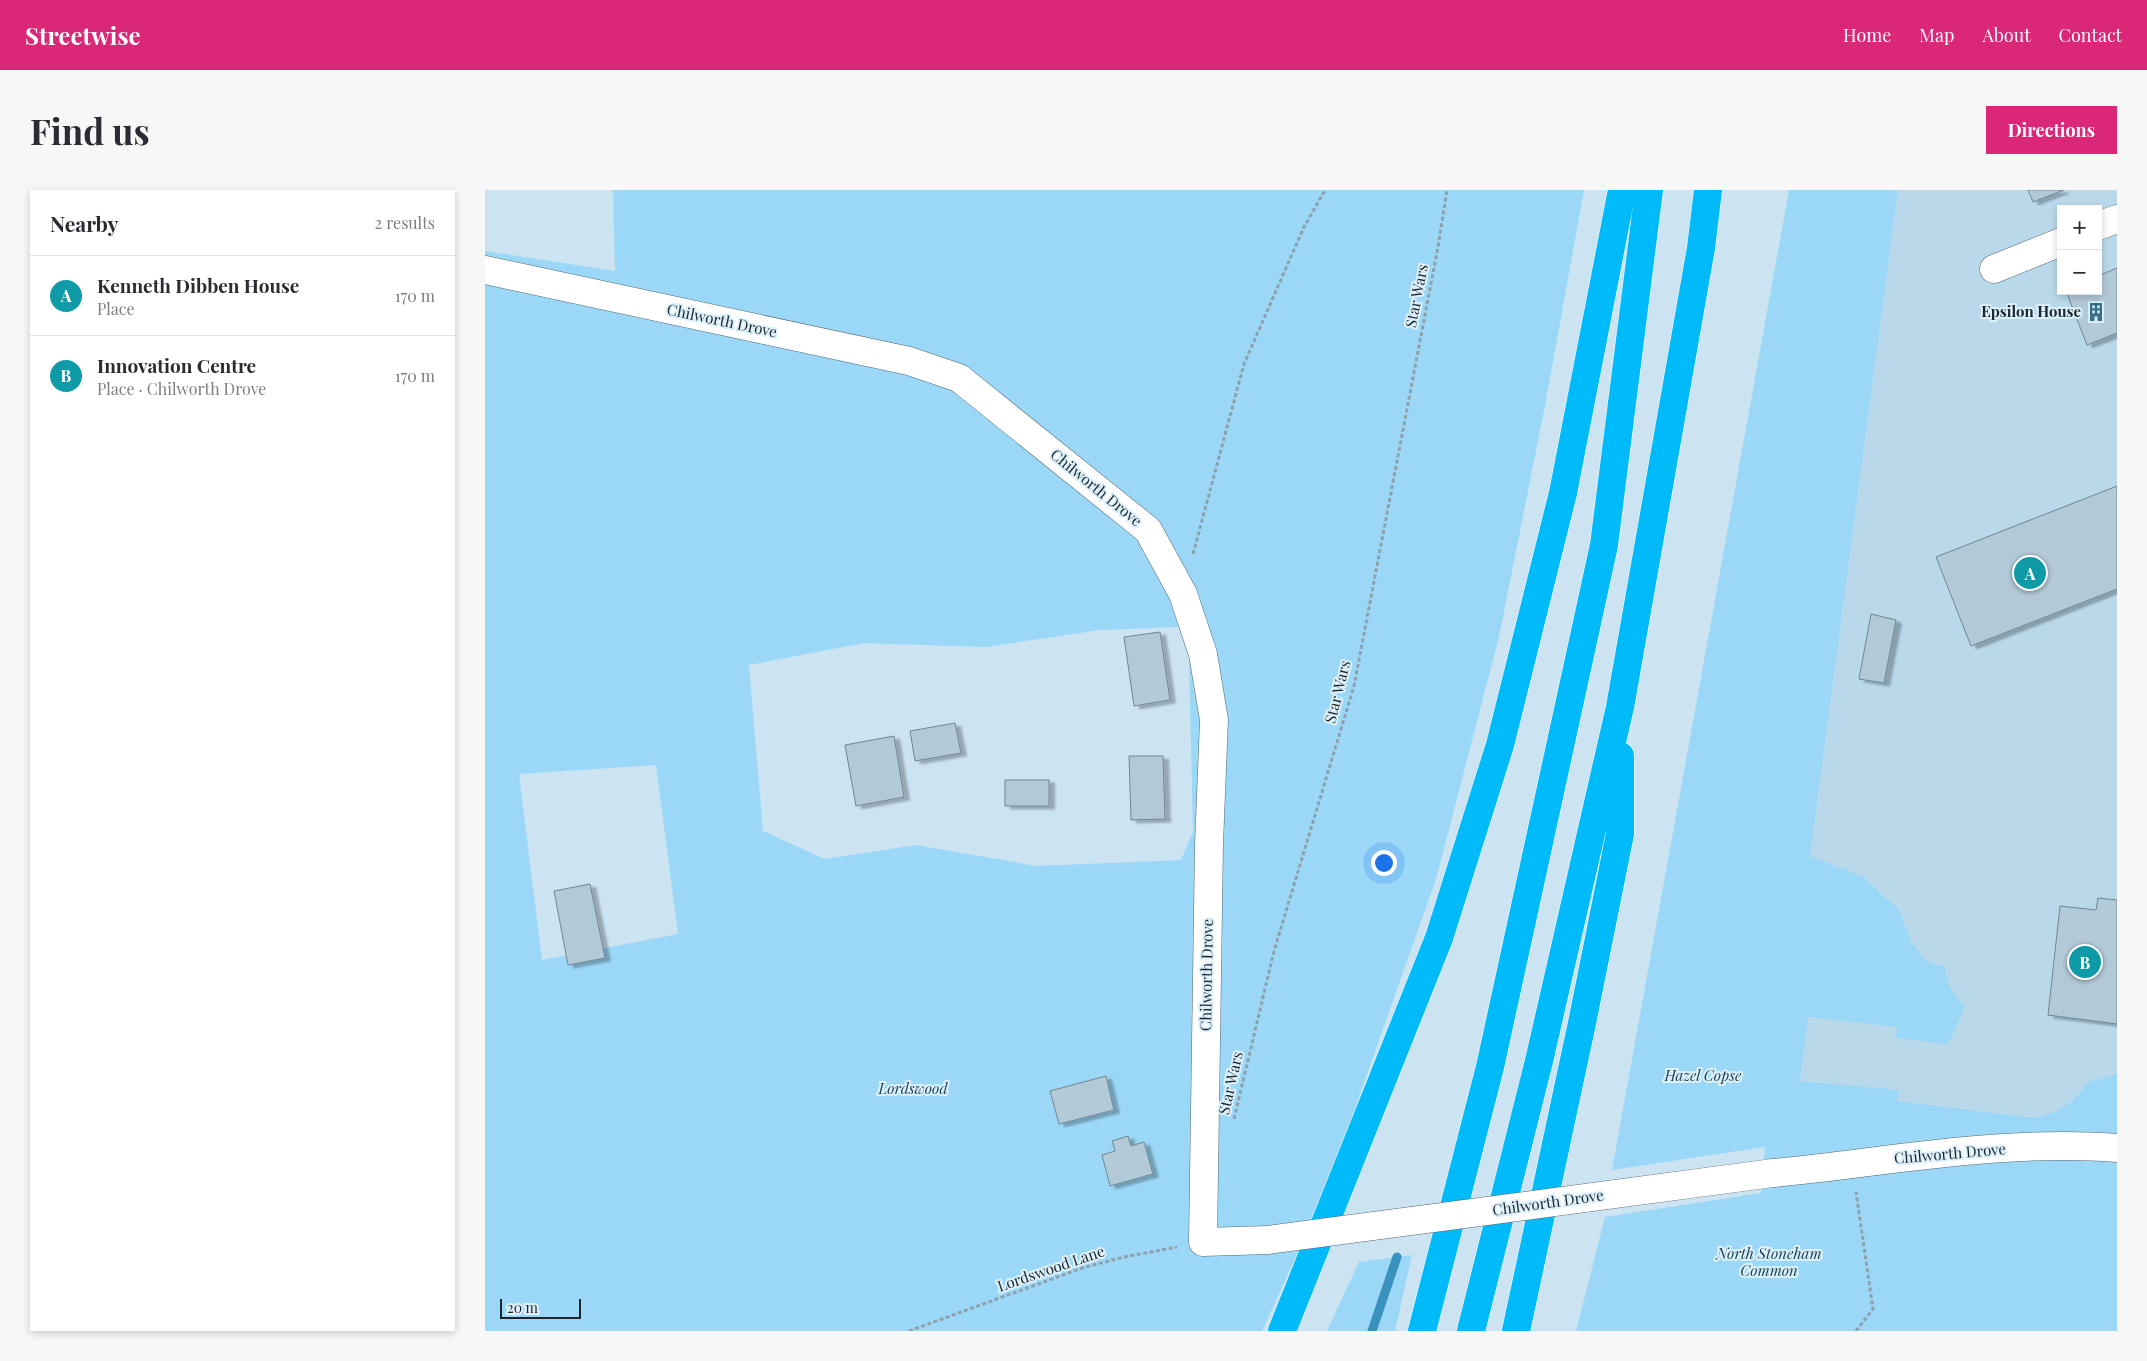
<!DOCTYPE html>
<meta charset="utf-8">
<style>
body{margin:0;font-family:"Playfair Display",serif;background:#f7f7f7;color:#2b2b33}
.controls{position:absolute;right:15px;top:15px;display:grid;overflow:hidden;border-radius:0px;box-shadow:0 2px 8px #0003}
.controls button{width:45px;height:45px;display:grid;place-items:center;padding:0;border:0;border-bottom:1px solid #e1e1e2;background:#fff;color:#2b2b33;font:25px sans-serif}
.scale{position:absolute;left:15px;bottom:12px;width:81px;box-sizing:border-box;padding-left:5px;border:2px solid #1c252a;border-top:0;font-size:14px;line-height:18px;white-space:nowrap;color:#1c252a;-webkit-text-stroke:4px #ddf1fc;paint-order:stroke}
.you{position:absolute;left:898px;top:672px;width:18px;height:18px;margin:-12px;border:4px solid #fff;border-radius:50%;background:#1a73e8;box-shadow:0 0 0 8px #1a73e833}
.badge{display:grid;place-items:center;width:32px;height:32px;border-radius:50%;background:#db2777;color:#fff;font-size:16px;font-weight:700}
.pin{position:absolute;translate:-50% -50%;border:2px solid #fff;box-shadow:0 1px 5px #0006}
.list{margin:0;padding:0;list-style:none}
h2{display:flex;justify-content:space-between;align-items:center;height:65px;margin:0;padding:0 20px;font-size:21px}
h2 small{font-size:16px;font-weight:400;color:#7c7c81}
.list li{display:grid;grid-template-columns:32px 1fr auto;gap:15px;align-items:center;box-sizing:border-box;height:80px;padding:0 20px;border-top:1px solid #e1e1e2}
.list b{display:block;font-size:19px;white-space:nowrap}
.list p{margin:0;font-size:16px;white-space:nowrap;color:#7c7c81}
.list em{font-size:16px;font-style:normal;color:#7c7c81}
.map{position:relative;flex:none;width:1632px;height:1141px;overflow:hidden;border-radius:0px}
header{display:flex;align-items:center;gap:30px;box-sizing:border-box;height:70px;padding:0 25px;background:#db2777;color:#fff}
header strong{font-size:24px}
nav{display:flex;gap:28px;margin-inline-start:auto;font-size:18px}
.intro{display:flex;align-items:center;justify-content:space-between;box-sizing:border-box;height:120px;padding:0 30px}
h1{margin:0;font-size:35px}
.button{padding:12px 22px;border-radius:0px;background:#db2777;color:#fff;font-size:18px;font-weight:700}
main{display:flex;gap:30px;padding:0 30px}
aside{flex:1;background:#fff;border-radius:0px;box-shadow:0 2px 8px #0003}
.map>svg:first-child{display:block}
.built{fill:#b9d9eb;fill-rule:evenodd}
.green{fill:#9bd8f8;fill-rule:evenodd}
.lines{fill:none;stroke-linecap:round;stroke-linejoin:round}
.stream{stroke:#3892bd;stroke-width:9}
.building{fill:#b2c9d7;stroke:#6f8692;filter:url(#shadow)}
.street-casing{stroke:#516672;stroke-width:29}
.highway-casing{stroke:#fff;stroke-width:29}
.path{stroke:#8ea0ab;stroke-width:3;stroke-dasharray:4 2.5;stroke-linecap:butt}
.street{stroke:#fff;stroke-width:28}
.highway{stroke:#00bafa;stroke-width:28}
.street-bridge-casing{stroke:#516672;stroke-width:29;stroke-linecap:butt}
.street-bridge{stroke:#fff;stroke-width:28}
.labels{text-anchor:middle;stroke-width:4;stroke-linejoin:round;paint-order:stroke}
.street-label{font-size:15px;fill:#1c252a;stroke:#ddf1fc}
.poi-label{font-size:15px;font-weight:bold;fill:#1c252a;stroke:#ddf1fc;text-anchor:end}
.park-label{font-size:15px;font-style:italic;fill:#163d4f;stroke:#ddf1fc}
</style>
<header>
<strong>Streetwise</strong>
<nav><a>Home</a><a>Map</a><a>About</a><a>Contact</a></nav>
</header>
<div class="intro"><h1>Find us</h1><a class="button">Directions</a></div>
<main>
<aside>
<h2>Nearby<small>2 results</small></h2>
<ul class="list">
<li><span class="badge" style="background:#0f9aa8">A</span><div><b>Kenneth Dibben House</b><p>Place</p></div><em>170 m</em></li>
<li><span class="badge" style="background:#0f9aa8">B</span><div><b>Innovation Centre</b><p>Place · Chilworth Drove</p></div><em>170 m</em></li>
</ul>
</aside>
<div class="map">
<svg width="1632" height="1141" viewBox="0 0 1632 1141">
<defs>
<filter id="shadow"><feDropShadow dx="5.5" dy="3" stdDeviation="1" flood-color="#0004"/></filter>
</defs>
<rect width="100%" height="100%" fill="#cce4f2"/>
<!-- built -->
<path class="built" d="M1413,0H1632V1013L1280,957L1305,813ZM1576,19H1613V101H1576Z"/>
<!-- green -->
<g class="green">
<path d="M128,0H1099L1060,216L1014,447L951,689L863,938L809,1071L777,1141H0V61L130,81ZM693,437L704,468L708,642L696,670L551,676L431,655L340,669L278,641L264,475L379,453L501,457L615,440ZM171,575L193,744L57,770L34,584Z"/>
<path d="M1304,0H1413L1325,666L1378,687L1415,721L1426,752L1440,770L1461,778C1460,794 1470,806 1480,817L1463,854L1411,848L1412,837L1323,827L1315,891L1405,899L1414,901L1412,911L1549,928C1573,924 1589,913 1603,892L1632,884V1141H1091L1120,1027L1276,1003L1280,957L1127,980Z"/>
<path d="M927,1065L910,1141H842L874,1072Z"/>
</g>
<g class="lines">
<!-- stream -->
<path class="stream" d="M887,1141L912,1067"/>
</g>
<!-- building -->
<g class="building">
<path d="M1543,0H1579L1548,12Z"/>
<path d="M1632,78V143L1602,155L1581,101H1613V86Z"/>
<path d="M1632,296V399L1486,456L1451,367Z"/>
<path d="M1386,424L1411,430L1399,493L1374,489Z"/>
<path d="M675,442L685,510L649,516L639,447Z"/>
<path d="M470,533L476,563L430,571L425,541Z"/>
<path d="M409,546L419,607L371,616L360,555Z"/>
<path d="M644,566H678L680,629L646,630Z"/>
<rect x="520" y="590" width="44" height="26"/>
<path d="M105,694L120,768L83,775L69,701Z"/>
<path d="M1613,708L1632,710V834L1563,825L1575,716L1611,720Z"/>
<path d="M621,886L629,920L574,934L565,901Z"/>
<path d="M643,946L646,956L659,952L668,984L625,996L617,965L630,961L627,951Z"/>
</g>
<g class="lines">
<!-- street casing -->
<g class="street-casing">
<g id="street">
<path d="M1613,36L1632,29"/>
<path d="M1509,79L1576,52"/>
<path d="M0,80L424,171L474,188L663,340L698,404L718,464L729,530L724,654L718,1052L783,1050"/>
<path d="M1288,983C1402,972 1517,949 1632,958"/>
</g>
</g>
<!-- highway casing -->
<g class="highway-casing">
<g id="highway">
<path d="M797,1141L954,748L1015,555L1078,303L1137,0"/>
<path d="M937,1141L1005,877L1119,355L1164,0"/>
<path d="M986,1141L1054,871L1135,517L1216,58L1223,0"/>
<path d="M1031,1141L1097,833L1135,644V566"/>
</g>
</g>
<!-- path -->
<g class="path">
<path d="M708,364L759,174L819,37L840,0"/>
<path d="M749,929L789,761L869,496L953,57L962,0"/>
<path d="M424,1141L597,1078L639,1067L692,1057"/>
<path d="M1371,1141L1388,1119L1371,1002"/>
</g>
<!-- street -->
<use href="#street" class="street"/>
<!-- highway -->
<use href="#highway" class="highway"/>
<!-- street-bridge casing -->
<g class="street-bridge-casing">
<path id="street-bridge" d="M783,1050L1288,983"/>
</g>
<!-- street-bridge -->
<use href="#street-bridge" class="street-bridge"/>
</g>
<!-- icons -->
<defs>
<g id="building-bare" transform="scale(1.5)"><path d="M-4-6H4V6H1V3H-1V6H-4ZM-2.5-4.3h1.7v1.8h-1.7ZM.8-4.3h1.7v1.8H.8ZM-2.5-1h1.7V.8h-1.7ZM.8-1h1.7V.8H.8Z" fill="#396f8a" stroke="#ddf1fc" stroke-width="2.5" paint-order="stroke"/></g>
</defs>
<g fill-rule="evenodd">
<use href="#building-bare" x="1611" y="122"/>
</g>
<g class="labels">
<!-- street labels -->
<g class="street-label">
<text transform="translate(932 106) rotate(-79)" y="5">Star Wars</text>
<text transform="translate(237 131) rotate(12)" y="5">Chilworth Drove</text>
<text transform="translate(611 298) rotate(39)" y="5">Chilworth Drove</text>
<text transform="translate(853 502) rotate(-76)" y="5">Star Wars</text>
<text transform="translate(722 785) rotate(-89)" y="5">Chilworth Drove</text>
<text transform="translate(746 893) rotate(-77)" y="5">Star Wars</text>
<text transform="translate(1465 964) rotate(-5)" y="5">Chilworth Drove</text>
<text transform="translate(1063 1013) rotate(-8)" y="5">Chilworth Drove</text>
<text transform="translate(566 1079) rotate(-19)" y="5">Lordswood Lane</text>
</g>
<!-- poi labels -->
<g class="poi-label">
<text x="1596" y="127">Epsilon House</text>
</g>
<!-- park labels -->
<g class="park-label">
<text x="1218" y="891">Hazel Copse</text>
<text x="428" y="904">Lordswood</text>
<text x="1284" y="1069">North Stoneham<tspan x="1284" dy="17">Common</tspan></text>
</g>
</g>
</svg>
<div class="controls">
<button>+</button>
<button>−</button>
</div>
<div class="scale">20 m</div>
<div class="you"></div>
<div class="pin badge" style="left:1545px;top:383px;background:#0f9aa8">A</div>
<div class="pin badge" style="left:1600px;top:772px;background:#0f9aa8">B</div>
</div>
</main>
